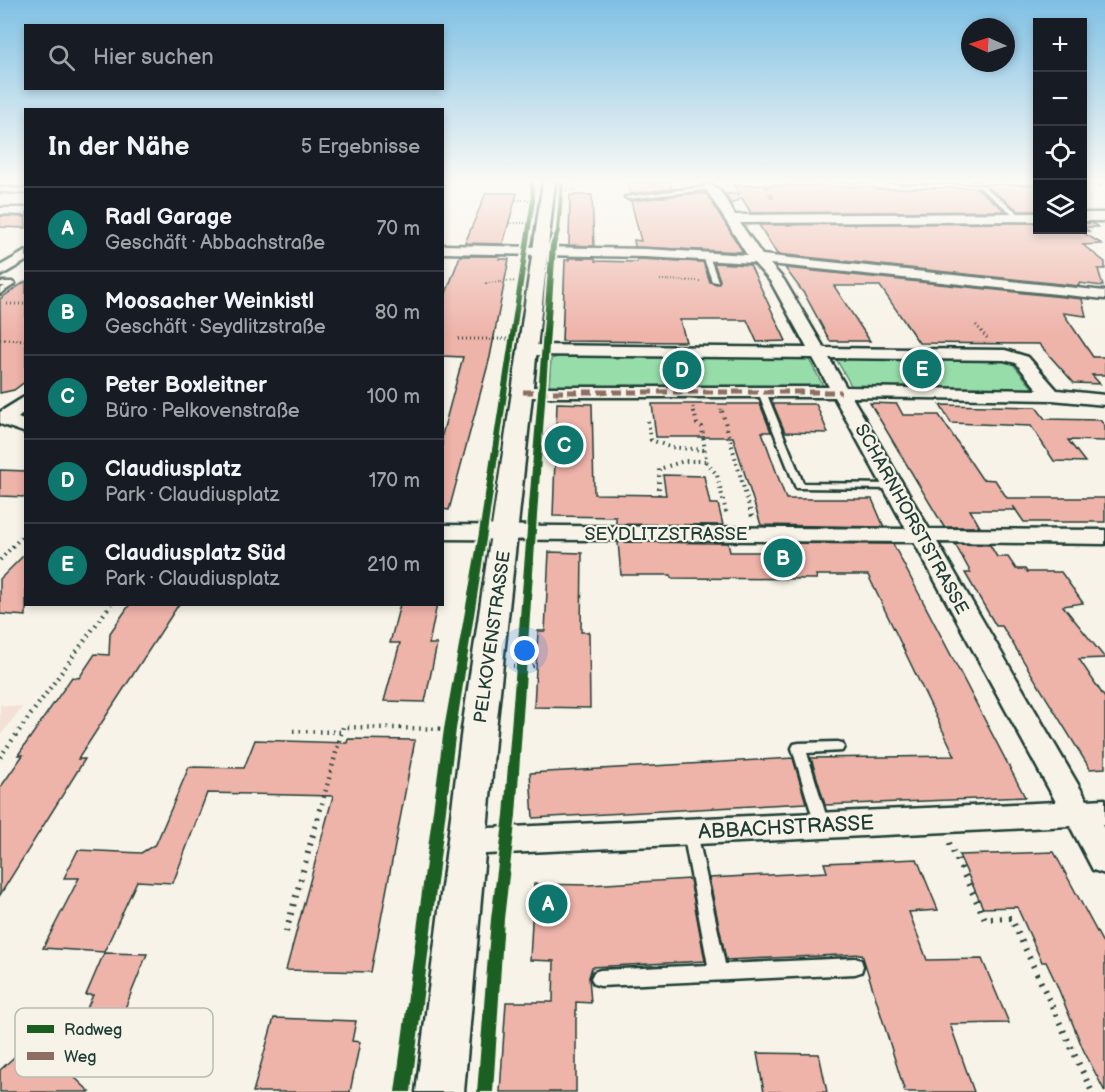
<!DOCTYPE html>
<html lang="de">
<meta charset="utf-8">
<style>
body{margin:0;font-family:"Balsamiq Sans",sans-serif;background:#242831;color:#f1f3f6}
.controls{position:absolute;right:18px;top:18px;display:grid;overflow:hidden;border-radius:0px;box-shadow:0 3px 9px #0003}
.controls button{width:54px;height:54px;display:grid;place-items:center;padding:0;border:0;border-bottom:2px solid #363941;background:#171b24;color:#f1f3f6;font:30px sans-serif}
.compass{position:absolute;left:961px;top:18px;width:54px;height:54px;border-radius:50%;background:#171b24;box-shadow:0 3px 9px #0003;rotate:273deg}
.you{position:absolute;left:525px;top:651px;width:21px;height:21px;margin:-15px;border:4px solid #fff;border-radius:50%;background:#1a73e8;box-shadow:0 0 0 9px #1a73e833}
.badge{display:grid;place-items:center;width:39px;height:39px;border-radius:50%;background:#0f766e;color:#fff;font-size:20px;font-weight:700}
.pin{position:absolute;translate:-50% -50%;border:3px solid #fff;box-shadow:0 2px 6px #0006}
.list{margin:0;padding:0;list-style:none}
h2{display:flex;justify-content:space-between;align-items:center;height:78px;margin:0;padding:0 24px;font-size:26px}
h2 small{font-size:20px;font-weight:400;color:#9ea1a6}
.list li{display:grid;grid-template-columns:39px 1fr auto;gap:18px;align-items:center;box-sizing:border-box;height:84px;padding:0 24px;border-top:2px solid #363941}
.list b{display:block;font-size:22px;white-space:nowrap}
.list p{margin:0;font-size:20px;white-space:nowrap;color:#9ea1a6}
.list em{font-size:20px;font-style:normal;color:#9ea1a6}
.icon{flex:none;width:33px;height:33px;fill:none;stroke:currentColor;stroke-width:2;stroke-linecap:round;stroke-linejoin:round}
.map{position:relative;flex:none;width:1105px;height:1092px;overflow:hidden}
.search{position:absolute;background:#171b24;box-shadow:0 3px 9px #0003;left:24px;top:24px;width:420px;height:66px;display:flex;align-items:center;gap:15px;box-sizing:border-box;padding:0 21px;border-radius:0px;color:#9ea1a6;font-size:22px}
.panel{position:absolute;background:#171b24;box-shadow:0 3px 9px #0003;left:24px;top:108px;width:420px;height:498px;border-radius:0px}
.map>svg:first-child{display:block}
.built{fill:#f4e0d5}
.green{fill:#97ddaa;stroke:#5b8d6f;stroke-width:1.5}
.building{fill:#eeb3a9;stroke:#1f3d34;stroke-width:1.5}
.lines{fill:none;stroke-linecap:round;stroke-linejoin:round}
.service-casing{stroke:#1f3d34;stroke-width:5}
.minor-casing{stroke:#1f3d34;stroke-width:5}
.tertiary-casing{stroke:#1f3d34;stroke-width:5}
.path-far4{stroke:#1f3d34;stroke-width:2;stroke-dasharray:1 2;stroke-linecap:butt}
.path-far3{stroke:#1f3d34;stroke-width:3;stroke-dasharray:1 3;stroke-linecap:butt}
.path-far2{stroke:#1f3d34;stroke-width:4;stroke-dasharray:1.5 4.5;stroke-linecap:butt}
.path-far1{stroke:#1f3d34;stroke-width:4.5;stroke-dasharray:1.5 5;stroke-linecap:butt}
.path{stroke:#1f3d34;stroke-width:6;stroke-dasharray:2 7;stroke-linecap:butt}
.service{fill:#f7f3e8;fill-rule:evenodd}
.minor{fill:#f7f3e8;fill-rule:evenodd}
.tertiary{fill:#f7f3e8;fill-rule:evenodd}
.quiet-far1{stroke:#8d6e63;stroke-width:4;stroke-dasharray:8 4;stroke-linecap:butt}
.quiet{stroke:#8d6e63;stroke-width:5;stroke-dasharray:10 5;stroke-linecap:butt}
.cycleway-casing{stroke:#f7f3e8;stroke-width:4}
.cycleway{fill:#1b5e20;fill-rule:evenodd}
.labels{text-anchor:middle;stroke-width:4.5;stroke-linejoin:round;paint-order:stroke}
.street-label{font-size:18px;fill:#1f3d34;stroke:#f7f3e8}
.near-street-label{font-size:21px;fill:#1f3d34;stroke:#f7f3e8}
.key{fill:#f7f3e8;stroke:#b6bcb2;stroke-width:1.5}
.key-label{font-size:16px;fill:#1f3d34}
</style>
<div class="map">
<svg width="1105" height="1092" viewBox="0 0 1105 1092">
<rect width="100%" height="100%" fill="#f7f3e8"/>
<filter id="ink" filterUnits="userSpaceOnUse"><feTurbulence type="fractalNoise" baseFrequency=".0167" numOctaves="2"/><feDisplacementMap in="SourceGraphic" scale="12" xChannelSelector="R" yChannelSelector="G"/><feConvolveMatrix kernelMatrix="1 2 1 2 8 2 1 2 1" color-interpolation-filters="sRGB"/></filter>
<g filter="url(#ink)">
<!-- built -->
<path class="built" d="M0,705L22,707L0,736Z"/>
<!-- green -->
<g class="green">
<path d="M564,355L807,356L824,387L557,390L549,386L551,359Z"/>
<path d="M835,357L1002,359L1011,362L1032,387L1029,390L852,387Z"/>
</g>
<!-- building -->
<g class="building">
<path d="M627,182H670L672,189L630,194Z"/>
<path d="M734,185L872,186L875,189L975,187L1005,211L751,213L742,198L731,204L725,194H739Z"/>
<path d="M988,187H1038V211H1019Z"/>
<path d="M486,193H517L503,244L465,243Z"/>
<path d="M687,194H707L743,252L635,247L634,240L641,241L631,201Z"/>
<path d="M570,195H592L594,246L569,245Z"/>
<path d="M0,216L26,217V228L0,227Z"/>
<path d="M1038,223V230H1083V223H1092L1098,227H1083L1089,231H1080L1102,244L1083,245L1105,262V269H1098L1103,286L1079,283V286L777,254L759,225Z"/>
<path d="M460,256H500L499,259H509L490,357L449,510L442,509V435L463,357L442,356V304Z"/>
<path d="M569,258H595V261L637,262V259L703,262L710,282L717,284L720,280L714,263L750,265L786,341L757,342L747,320H680L686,342L562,341L565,260H569Z"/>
<path d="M785,268L1082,299L1086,316L1063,313L1093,357H1105V375H1092L1100,384L1074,383L1039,344L919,343L880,286H834L870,341H830L805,295Z"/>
<path d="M26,281V381L14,390L0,393V299Z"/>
<path d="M557,403L592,404L594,494L666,495L663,475L704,476L710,504H718L723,525L616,524V517L553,516Z"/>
<path d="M870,403L897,404L903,415H939L982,479L995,480L1007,498H1105V522H1024L1013,506L1016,510H970L980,527H944Z"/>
<path d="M652,404H760L771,432H762L786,499H872L884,527L761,525L733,437H656Z"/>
<path d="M773,404H816L828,433L785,432Z"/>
<path d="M940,405L1036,407L1045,419L1100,420L1105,426V441L1068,440L1085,462L1054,461L1031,426L951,423Z"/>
<path d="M0,470L26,471V497L0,496Z"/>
<path d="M618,542L728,543L730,552H768L766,543L893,544L1025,797L825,805L811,758L955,756L868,575H816L817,579L671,578V575H621Z"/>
<path d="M955,544L990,545L997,557H1008L1016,569H1025L1027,572H1061L1083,603L1063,606L1105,658L1079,659L1105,698V768L1090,769L1002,626H996L965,573H971Z"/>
<path d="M549,552L582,553L581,632H589L590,708L534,707L538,631H545Z"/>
<path d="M26,553V616L0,614V579Z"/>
<path d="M130,604H179L78,759H85L0,895V788L23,755H18L72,677L79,678L95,654L109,655L110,633Z"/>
<path d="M400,604H437L429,644H437L425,702L384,701L400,643H390Z"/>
<path d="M348,739L415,740L371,972L286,970L333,796L207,793L173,883L137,881L104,952L43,948L79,878H64L78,850L141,853L156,844L189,767L244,768L255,740L347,743Z"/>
<path d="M793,758L806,803L533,818L530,773Z"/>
<path d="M1054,852L1105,947V1092L1083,1049L1056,983L1046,962H1042L1017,907L983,908L959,855Z"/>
<path d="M917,859L938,910L909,912L927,960L982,959L1009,1023L950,1024L974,1092H905L862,954L726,960L709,878L827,872L824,863Z"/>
<path d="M690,879L705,961L592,967L589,977L591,1003L576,1002V1092H500L506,1002H553L554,961L530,960L534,884L589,885Z"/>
<path d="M104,953L147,954L115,1033L76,1032L93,995H86Z"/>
<path d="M274,1018L356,1021L352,1041L360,1042L350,1092H253Z"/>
<path d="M34,1039L71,1074L90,1092H0V1070Z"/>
<path d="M757,1053L819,1054L827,1092H764Z"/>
</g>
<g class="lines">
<!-- service casing -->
<g class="service-casing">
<g id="service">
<path d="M972,182H978L1022,216V218H1018Z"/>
<path d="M711,186L713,189L628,199L625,197Z"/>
<path d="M0,188L26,189V193L0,192Z"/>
<path d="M706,254L709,256L718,281L717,282L712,281L703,256Z"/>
<path d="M0,282H12L15,284L0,294V289L5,286H0Z"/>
<path d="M759,390H765L766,392L803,483L895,484L898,485L900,487L898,489L796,488L758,392Z"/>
<path d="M837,742L842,743L844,747L842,751L807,753L829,825L827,829L822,831L817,829L815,825L792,748L794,744L799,743Z"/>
<path d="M690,826L695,828L697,832L725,964L855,958L861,960L863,966L861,972L855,974L600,986L594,984L591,978L594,972L600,970L708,965L683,832L685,828Z"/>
</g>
</g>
<!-- minor casing -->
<g class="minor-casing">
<g id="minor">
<path d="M709,183L720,191L735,215L1038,213V221L740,223L762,255L1105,291V299L770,264L784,280L824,348L1005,350L1028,357L1057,390L1105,395V405L1052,400L852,397L929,529L1105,530V544L937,542L1087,800L1105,799V825H1102L1105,830V874L1093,870L1070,826L467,855L456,852L451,842L456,832L467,829L1056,802L914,542L442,539V525L906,529L834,397H523L514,392L523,387H829L813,358L528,355L520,350L528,345L807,348L771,282L754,263L646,257L442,253V245L646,249L747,255L704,186ZM829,358L1004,360L1016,363L1038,390L846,387Z"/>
<path d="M0,208H26V215L0,214Z"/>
<rect x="1082" y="213" width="23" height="8"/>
<path d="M26,251V261L0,276V266Z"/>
<path d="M26,396V411L18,418L26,421V433L0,424V412Z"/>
</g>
</g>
<!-- tertiary casing -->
<g class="tertiary-casing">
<path id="tertiary" d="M543,182H555L496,729L464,1092H416L462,729Z"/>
</g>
<!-- path-far4 -->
<g class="path-far4">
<path d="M566,184H577"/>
<path d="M954,184L956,187"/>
<path d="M444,185L446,182"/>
<path d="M566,190H577"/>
<path d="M516,200H530"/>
<path d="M509,223H527"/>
<path d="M660,280L701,281"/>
<path d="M486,283L516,281"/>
</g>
<!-- path-far3 -->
<g class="path-far3">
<path d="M486,284L487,281"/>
<path d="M7,304H26"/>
<path d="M976,325L987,338"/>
<path d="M0,339L26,340"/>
<path d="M458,339H508"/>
<path d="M693,407L694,413"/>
<path d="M721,409L722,413"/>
</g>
<!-- path-far2 -->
<g class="path-far2">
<path d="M694,411L697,424L702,427L706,461L717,475L727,516"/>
<path d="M722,411L752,517"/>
<path d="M648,421L651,440L670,447L704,450"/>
<path d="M659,495V469L684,461H706"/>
<path d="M0,560L26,532"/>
</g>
<!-- path-far1 -->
<g class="path-far1">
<path d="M513,666H536"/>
<path d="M293,731L342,732"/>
<path d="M0,757L111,604"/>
<path d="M322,804L343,727L451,729"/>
</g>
<!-- path -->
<g class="path">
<path d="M949,843L985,919L1011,918L1092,1092"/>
<path d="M286,932L322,802"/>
</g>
<!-- service -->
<use href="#service" class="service"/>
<!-- minor -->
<use href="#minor" class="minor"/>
<!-- tertiary -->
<use href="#tertiary" class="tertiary"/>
<!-- quiet-far1 -->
<g class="quiet-far1">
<path d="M764,182L773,199"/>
<path d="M1082,185H1105"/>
</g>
<!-- quiet -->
<path class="quiet" d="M523,392H841"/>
<!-- cycleway casing -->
<g class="cycleway-casing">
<g id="cycleway">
<path d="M530,182H534L535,200L487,533L456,729L411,1092H395L444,729L479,533L531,200Z"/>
<path d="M560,182H564L560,231L556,245L516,815L504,919L493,1092H477L491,919L504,815L550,245L556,231Z"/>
<path d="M797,182L1038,184V186L799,183Z"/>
</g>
</g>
<!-- cycleway -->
<use href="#cycleway" class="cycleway"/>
</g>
</g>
<!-- sky -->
<linearGradient id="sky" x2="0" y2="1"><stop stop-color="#7fc0e4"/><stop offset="0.54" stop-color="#fbfaf5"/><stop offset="1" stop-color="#fbfaf5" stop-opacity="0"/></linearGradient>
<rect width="1105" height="335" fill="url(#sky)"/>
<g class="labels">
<!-- street labels -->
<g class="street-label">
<text transform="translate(912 519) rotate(61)" y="6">SCHARNHORSTSTRASSE</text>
<text x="666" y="540">SEYDLITZSTRASSE</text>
<text transform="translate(492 637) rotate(-82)" y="6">PELKOVENSTRASSE</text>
</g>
<!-- near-street labels -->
<g class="near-street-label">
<text transform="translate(786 827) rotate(-3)" y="7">ABBACHSTRASSE</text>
</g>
</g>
<!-- legend -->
<rect x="15" y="1008" width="198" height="69" rx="9" class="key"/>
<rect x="27" y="1025" width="27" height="8" fill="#1b5e20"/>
<rect x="27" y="1052" width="27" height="8" fill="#8d6e63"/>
<g class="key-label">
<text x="64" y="1035">Radweg</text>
<text x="64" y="1062">Weg</text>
</g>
</svg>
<div class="controls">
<button>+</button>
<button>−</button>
<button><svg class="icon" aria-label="locate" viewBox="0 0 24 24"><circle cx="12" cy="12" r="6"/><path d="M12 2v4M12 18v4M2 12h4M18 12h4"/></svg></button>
<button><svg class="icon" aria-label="layers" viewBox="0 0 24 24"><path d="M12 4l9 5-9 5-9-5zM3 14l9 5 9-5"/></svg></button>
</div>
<svg class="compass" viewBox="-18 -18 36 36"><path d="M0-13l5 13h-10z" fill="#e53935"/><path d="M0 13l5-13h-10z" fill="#9ea1a6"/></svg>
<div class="you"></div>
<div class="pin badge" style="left:548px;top:904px">A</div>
<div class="pin badge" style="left:783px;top:558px">B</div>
<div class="pin badge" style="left:564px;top:445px">C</div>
<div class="pin badge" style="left:682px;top:370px">D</div>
<div class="pin badge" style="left:922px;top:369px">E</div>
<div class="search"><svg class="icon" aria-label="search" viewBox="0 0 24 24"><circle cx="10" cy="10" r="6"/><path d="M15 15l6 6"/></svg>Hier suchen</div>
<section class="panel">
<h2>In der Nähe<small>5 Ergebnisse</small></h2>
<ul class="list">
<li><span class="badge">A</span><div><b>Radl Garage</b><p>Geschäft · Abbachstraße</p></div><em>70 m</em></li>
<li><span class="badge">B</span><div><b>Moosacher Weinkistl</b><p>Geschäft · Seydlitzstraße</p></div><em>80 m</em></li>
<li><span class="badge">C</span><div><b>Peter Boxleitner</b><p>Büro · Pelkovenstraße</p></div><em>100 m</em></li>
<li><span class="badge">D</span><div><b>Claudiusplatz</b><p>Park · Claudiusplatz</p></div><em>170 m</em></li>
<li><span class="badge">E</span><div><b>Claudiusplatz Süd</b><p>Park · Claudiusplatz</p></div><em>210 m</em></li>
</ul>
</section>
</div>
